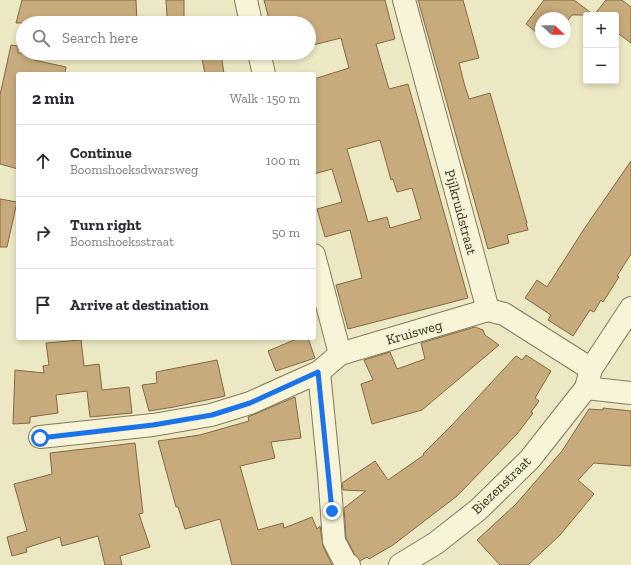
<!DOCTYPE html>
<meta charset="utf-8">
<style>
body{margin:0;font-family:"Zilla Slab",serif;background:#f2f2f3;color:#2b2b33}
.controls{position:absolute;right:12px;top:12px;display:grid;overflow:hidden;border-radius:4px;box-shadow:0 2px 6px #0003}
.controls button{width:36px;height:36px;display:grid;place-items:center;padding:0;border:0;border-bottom:1px solid #e1e1e2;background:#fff;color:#2b2b33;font:20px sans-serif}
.compass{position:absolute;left:535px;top:12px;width:36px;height:36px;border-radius:50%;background:#fff;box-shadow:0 2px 6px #0003;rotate:111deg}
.stop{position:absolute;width:12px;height:12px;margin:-9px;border:3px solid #1a73e8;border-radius:50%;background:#fff}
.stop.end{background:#1a73e8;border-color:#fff;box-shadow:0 1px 4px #0008}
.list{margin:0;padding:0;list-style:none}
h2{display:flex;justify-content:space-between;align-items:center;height:52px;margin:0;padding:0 16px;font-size:17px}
h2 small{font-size:13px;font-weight:400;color:#7c7c81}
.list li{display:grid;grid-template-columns:26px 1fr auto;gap:12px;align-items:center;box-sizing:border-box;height:72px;padding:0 16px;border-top:1px solid #e1e1e2}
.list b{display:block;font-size:15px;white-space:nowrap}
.list p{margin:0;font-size:13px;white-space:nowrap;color:#7c7c81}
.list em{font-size:13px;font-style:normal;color:#7c7c81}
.icon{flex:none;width:22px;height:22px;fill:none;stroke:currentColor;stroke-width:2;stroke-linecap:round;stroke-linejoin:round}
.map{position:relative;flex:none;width:631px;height:565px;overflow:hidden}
.search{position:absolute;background:#fff;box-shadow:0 2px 6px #0003;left:16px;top:16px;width:300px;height:44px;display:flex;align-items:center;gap:10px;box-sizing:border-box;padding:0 14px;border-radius:22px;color:#7c7c81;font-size:15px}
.panel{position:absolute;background:#fff;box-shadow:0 2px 6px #0003;left:16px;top:72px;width:300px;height:268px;border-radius:4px}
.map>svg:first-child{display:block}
.building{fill:#c8ab7c;stroke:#836943;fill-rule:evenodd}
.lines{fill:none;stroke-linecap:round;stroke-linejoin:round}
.minor-casing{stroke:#857a5c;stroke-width:24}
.minor{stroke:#f7f4d7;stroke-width:22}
.route{stroke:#1a73e8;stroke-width:5}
.labels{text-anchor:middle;stroke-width:3;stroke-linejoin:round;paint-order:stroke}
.street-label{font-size:14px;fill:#362f1f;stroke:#f3f1d3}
</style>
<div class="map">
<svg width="631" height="565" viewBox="0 0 631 565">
<rect width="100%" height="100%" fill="#ece8c4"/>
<!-- building -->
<g class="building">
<path d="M22,0H136L137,23H16Z"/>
<path d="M166,0H184V17H167Z"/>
<path d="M264,0H385L395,39L376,44L389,89L408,84L468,298L348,329L336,285L362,278L350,230L325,237L317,209L342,202L332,169L314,174V79L349,68L341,38L309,46V23H270ZM380,140L391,180L393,179L397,192L412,188L421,219L390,228L387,217L368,222L347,149Z"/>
<path d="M418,0H463L479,58L459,63L464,83L469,99L490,93L527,223H526L528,230L507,235L509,243L488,249Z"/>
<path d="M544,0H574L594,15L606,0H622L631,7V43L616,32V15H572L565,24V18H541V36L526,24Z"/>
<path d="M11,45L18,46V53H36L34,60L66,67L65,74H18V169L0,164V95Z"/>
<path d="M201,53H221L224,74H205Z"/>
<path d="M631,161V254L617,276L619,277L603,302L601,300L594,312L590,310L573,336L548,320L551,315L525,298L537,280L547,287L584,229Z"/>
<path d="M0,199L17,202L7,247H0Z"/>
<path d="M475,327L483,330L485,335L499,345L422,410L372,424L361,384L373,380L364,360L390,352L397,369L425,359L421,343Z"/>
<path d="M299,338H308L315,358L276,371L268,351Z"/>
<path d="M81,340L84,366L99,364L102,390L129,387L132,413L90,417L87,391L56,395L58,413L30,417V423L13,424L15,370L44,373L43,366L49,365L46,343Z"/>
<path d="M526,355L551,371L535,398L539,401L531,412L533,413L517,434L457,496L393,545L369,559L367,557L360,561L355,555L346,538L344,508L366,491L343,490L342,483L375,461L388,480L424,455L423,454L452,425L516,356L522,360Z"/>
<path d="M217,360L225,396L174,407L149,411L142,385L157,383L156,372Z"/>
<path d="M295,397L301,438L271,442L275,458L240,466L258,530L283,523L284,528L312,517L317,529L320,526L323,546L332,565H232L220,519L185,529L178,507H176L158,441L200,435L249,421L248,417Z"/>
<path d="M603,408L631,411V466L594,463L578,480L594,494L560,535L528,565H500L477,540L516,504L562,451L589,409L603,410Z"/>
<path d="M135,443L143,513L139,514L150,547L120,556L122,565H105L98,536L62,546L60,537L26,548L27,552L12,556L7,537L27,531L14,484L52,474L50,453Z"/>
</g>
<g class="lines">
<!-- minor casing -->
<g class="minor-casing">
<g id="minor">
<path d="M246,0L251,23"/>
<path d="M404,0L488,310"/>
<path d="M259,53L264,74"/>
<path d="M314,255L340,354"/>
<path d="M488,310L504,314L591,369"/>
<path d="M319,372L329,473L334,541L346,564L349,565"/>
<path d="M586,388L631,393"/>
<path d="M40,437L153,425L211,415L250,403L319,372L340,354L488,310"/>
<path d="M400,565L436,543L479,509L530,459L586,388L591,369L631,308"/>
</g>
</g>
<!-- minor -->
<use href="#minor" class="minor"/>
</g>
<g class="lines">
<!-- route -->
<path class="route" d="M40,438L153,425L212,415L250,403L318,372L332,511"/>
</g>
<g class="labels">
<!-- street labels -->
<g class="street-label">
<text transform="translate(461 212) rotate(75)" y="5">Pijlkruidstraat</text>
<text transform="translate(414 332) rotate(-16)" y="5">Kruisweg</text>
<text transform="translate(501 485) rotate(-44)" y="5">Biezenstraat</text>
</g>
</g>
</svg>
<div class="controls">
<button>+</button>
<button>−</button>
</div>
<svg class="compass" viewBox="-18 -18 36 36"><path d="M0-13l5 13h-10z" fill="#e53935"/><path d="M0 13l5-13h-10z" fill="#7c7c81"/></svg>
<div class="stop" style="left:40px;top:438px"></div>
<div class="stop end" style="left:332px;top:511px"></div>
<div class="search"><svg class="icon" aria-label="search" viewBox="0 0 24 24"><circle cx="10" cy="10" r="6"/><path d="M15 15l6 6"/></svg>Search here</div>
<section class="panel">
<h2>2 min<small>Walk · 150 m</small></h2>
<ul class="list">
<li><svg class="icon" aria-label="ahead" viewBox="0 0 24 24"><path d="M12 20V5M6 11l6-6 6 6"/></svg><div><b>Continue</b><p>Boomshoeksdwarsweg</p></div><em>100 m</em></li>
<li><svg class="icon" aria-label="right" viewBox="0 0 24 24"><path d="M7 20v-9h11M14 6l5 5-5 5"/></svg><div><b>Turn right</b><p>Boomshoeksstraat</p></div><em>50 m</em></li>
<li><svg class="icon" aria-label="arrive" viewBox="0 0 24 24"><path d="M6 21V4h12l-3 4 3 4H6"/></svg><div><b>Arrive at destination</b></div></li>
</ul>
</section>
</div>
